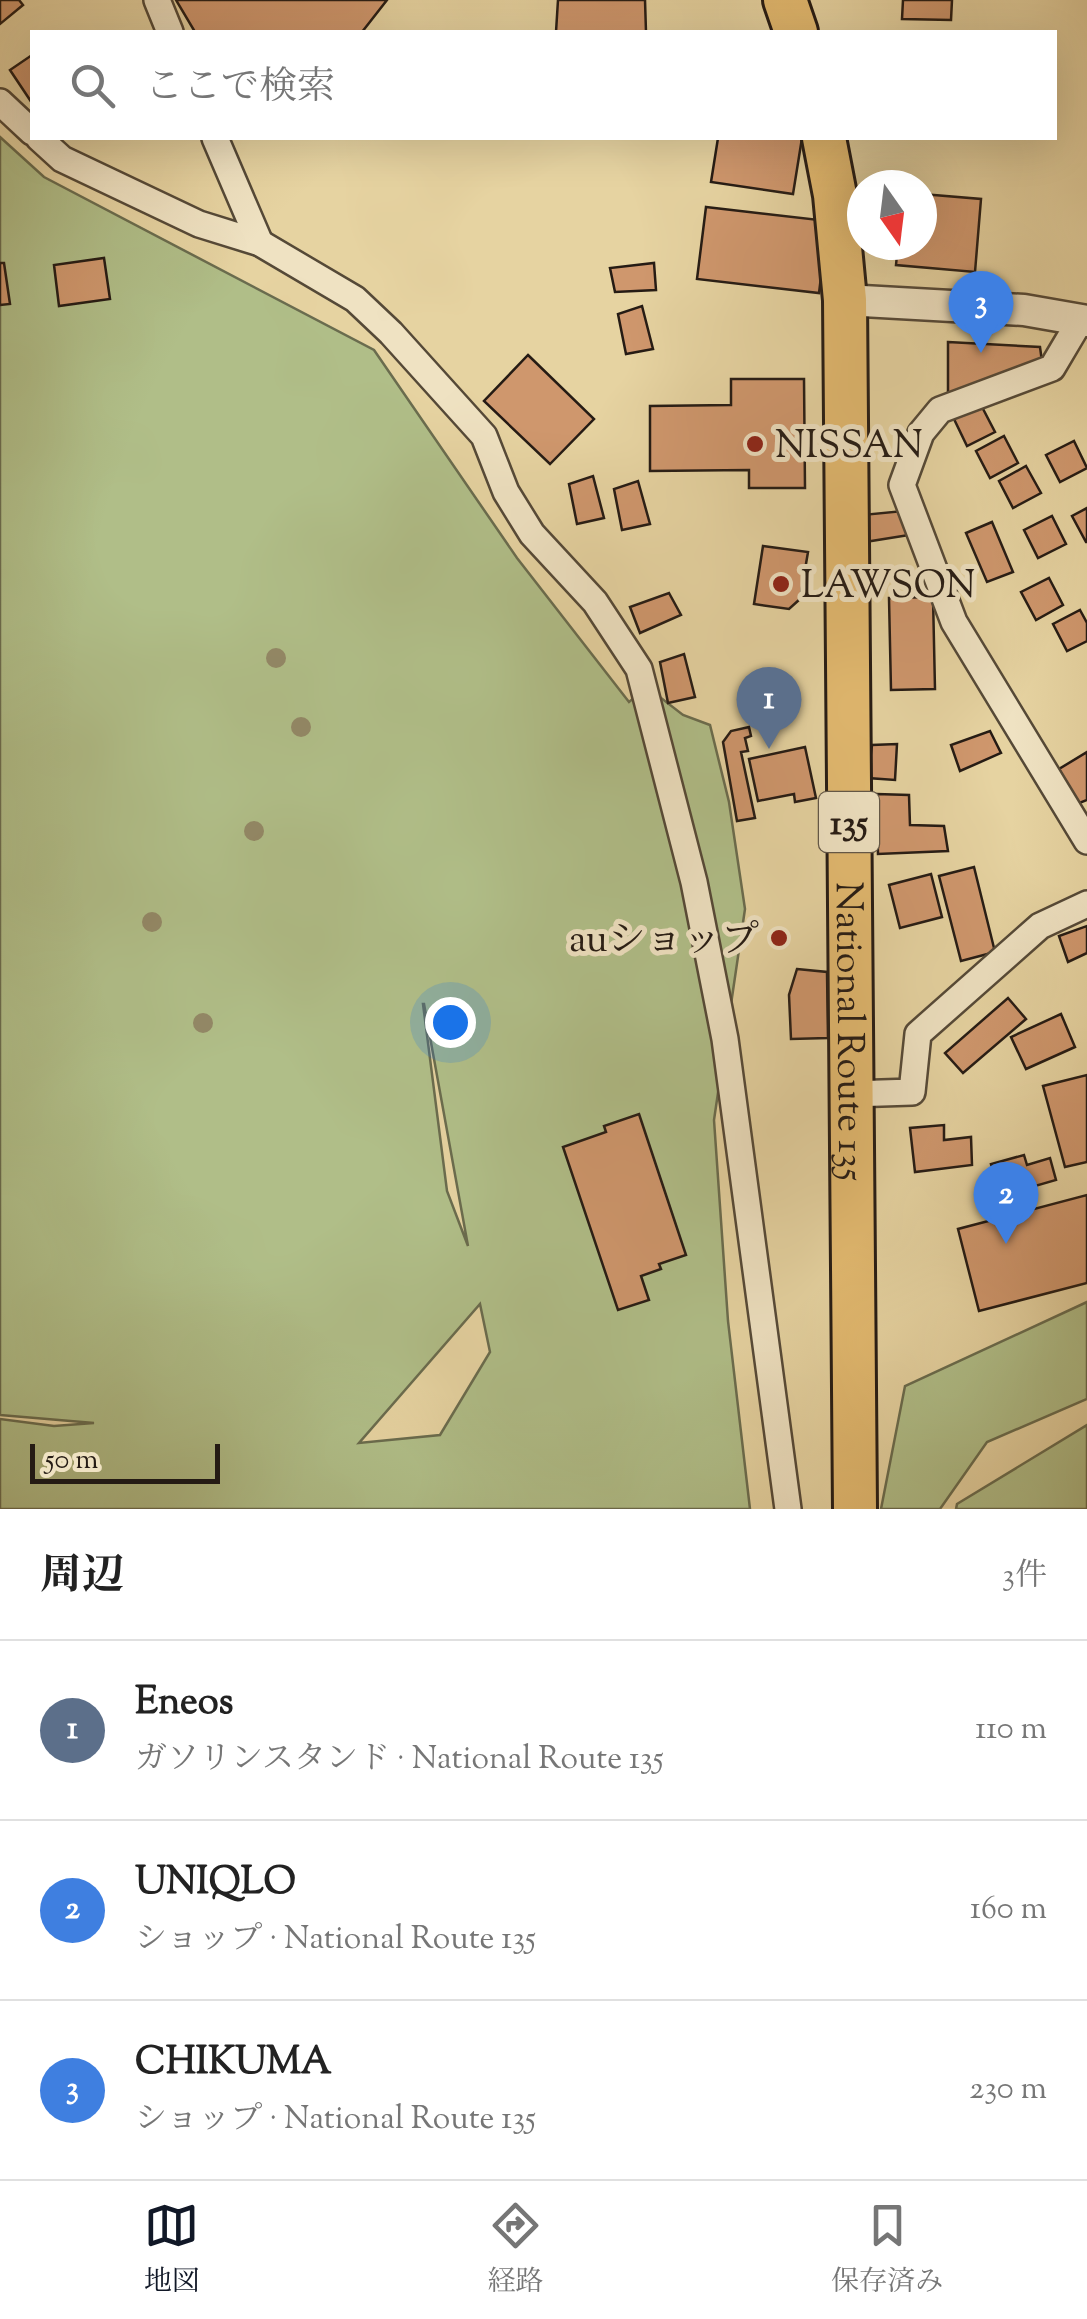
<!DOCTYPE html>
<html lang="ja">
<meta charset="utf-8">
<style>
body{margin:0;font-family:"Sorts Mill Goudy","Noto Serif JP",serif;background:#f2f2f2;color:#222}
.compass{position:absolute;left:847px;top:170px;width:90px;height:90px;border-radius:50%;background:#fff;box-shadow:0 10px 40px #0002;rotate:166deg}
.scale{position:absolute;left:30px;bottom:25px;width:190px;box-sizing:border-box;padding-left:10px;border:5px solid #251b14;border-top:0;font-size:28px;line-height:35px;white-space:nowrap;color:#251b14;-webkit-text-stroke:8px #efe2c2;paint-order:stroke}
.you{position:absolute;left:450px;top:1022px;width:35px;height:35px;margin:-25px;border:8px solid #fff;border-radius:50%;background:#1a73e8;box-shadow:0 0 0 15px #1a73e833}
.badge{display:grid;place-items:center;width:65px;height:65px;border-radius:50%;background:#111827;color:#fff;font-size:32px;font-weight:700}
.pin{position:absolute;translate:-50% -82px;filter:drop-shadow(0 2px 5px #0008)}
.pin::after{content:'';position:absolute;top:52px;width:35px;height:30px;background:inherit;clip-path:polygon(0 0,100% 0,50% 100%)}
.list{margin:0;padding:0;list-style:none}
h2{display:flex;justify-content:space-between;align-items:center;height:130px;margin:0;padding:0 40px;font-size:42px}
h2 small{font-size:32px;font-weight:400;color:#767676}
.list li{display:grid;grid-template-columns:65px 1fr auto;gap:30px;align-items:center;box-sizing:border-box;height:180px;padding:0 40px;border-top:2px solid #e0e0e0}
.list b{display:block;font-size:38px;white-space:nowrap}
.list p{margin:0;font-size:32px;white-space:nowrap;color:#767676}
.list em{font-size:32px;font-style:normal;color:#767676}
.icon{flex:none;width:55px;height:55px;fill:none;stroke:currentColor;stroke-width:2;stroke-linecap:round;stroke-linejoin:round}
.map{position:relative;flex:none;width:1087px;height:1509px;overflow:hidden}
.search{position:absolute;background:#fff;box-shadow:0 10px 40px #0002;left:30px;right:30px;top:30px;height:110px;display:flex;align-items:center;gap:25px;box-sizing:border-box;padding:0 35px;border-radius:0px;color:#767676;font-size:38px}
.sheet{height:670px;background:#fff}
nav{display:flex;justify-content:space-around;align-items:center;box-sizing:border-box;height:140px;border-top:2px solid #e0e0e0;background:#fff;font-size:28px;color:#767676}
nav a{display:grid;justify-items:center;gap:5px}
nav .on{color:#111827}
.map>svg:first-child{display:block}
.green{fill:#b0be88;stroke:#6a6c4e;stroke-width:2.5;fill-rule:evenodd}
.building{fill:#cf976d;stroke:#251b14;stroke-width:2.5}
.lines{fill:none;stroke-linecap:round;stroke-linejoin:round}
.minor-casing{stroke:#554937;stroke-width:30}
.tertiary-casing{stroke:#554937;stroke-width:35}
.trunk-casing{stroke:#251b14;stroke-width:48}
.minor{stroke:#efe2c2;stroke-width:25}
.tertiary{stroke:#efe2c2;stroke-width:30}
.trunk{stroke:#e3ba70;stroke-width:42}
.tree{fill:#938967}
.poi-dot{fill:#8f2418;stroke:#efe2c2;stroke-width:4}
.labels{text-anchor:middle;stroke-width:10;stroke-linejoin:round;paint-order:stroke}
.shield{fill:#efe2c2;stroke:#625748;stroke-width:2.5}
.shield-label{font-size:35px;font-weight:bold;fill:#251b14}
.poi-label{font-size:38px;fill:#251b14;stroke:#efe2c2;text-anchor:start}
.street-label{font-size:38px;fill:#251b14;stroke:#efe2c2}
</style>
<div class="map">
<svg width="1087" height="1509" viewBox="0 0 1087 1509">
<rect width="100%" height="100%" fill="#e6d3a1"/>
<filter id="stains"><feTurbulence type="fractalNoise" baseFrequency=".002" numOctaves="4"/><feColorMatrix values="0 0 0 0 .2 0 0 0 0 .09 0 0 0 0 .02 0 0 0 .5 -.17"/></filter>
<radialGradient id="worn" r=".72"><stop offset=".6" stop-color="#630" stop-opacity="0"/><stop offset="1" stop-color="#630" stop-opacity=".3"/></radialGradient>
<!-- green -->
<g class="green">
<path d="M0,137L44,177L374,350L517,558L629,702L647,687L683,715L710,725L729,802L745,909L714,1120L728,1321L750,1509H0V1419L54,1426L94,1423L0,1415ZM423,1004H424L468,1246L447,1191ZM480,1304L490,1352L440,1435L359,1443Z"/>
<path d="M1087,1302V1399L987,1442L940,1509H881L905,1386Z"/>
<path d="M1087,1425V1509H956L957,1504Z"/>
</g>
<!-- building -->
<g class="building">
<path d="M0,0H19L23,5L0,24Z"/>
<path d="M176,0H387L362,32H195Z"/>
<path d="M558,0H645L646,32H556Z"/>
<path d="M903,0H952L951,20L902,19Z"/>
<path d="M32,55V103L10,70Z"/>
<path d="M718,138H802L793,194L711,182Z"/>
<path d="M922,194L981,199L975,272L896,265L898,245H922Z"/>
<path d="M706,207L828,221L819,293L697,279Z"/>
<path d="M104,258L110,299L59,306L54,265Z"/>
<path d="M0,263H4L10,304L0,305Z"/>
<path d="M654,263L656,290L615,292L610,268Z"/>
<path d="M642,306L653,349L626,354L618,314Z"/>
<path d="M948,342L1040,347L1043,369L948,394Z"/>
<path d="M528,355L594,419L550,464L484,401Z"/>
<path d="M731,379H804L805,488H749V470L650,471V406L731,405Z"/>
<path d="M981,405L995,432L967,446L954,419Z"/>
<path d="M1004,436L1018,463L990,478L976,451Z"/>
<path d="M1074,441L1087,468L1060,482L1046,455Z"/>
<path d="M1026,466L1041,493L1013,508L999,481Z"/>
<path d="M593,476L604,518L577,524L569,484Z"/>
<path d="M638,481L650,524L622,530L614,489Z"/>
<path d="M1087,508V542H1086L1072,516Z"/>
<path d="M903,511L909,535L865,542L862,515Z"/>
<path d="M1052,516L1066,544L1038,558L1024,530Z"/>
<path d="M992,522L1013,572L987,582L966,533Z"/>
<path d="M763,546L808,552L800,599L789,609L754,604Z"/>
<path d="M1049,578L1063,605L1036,620L1021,592Z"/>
<path d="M669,593L681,615L640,633L630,607Z"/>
<path d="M933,597L935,689L891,690L889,598Z"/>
<path d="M1080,610L1087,623V641L1067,651L1053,624Z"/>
<path d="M684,654L695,697L668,703L660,662Z"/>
<path d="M749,727L751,736L745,738L748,751L741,752L755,818L737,821L723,742L731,731Z"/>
<path d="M990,731L1001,753L960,771L951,745Z"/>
<path d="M897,744L895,780L868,778L872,745Z"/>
<path d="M805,747L816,798L795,802L794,794L758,801L749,759Z"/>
<path d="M1087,752V800L1077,804L1059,769Z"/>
<path d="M876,794L909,795L910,825L944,826L948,851L878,854Z"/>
<path d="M974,867L995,952L961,961L939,876Z"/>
<path d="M931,874L942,917L900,928L889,885Z"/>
<path d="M1087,926V953L1068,962L1059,936Z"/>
<path d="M797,969L827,972L828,1038L791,1039L789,995Z"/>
<path d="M1008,998L1026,1019L963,1073L945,1053Z"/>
<path d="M1061,1014L1075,1047L1026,1069L1011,1037Z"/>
<path d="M1087,1075V1162L1065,1167L1043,1086Z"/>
<path d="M639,1114L686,1255L659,1264L661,1269L641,1276L649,1300L618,1310L563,1147L606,1132L604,1126Z"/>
<path d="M944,1125V1140L971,1137L972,1165L915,1172L910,1128Z"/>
<path d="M1024,1155L1027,1165L1050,1158L1056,1180L1000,1196L991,1164Z"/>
<path d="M1087,1195V1283L979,1311L958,1229Z"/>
</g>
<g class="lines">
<!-- minor casing -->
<g class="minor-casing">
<g id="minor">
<path d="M157,0L170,32"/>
<path d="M0,102L32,132"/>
<path d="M39,138L62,159L199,224L260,243L355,299L391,333L484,436L506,492L532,534L595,602L639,669L694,882L725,1039L788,1509"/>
<path d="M215,138L260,243"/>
<path d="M1081,319L1052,368L940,410L921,433L902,485L954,622L1087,841"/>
<path d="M851,1094L912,1092L918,1034L1040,926L1087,904"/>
</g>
</g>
<!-- tertiary casing -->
<g class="tertiary-casing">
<path id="tertiary" d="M845,300L1024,310L1087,321"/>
</g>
<!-- trunk casing -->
<g class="trunk-casing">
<g id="trunk">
<path d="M785,0L796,32"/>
<path id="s1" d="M824,138L835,195L845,300L855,1509"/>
</g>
</g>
<!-- minor -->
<use href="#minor" class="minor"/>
<!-- tertiary -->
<use href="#tertiary" class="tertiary"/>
<!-- trunk -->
<use href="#trunk" class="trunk"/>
</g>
<!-- trees -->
<g class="tree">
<circle cx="276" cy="658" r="10"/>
<circle cx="301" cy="727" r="10"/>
<circle cx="254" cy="831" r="10"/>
<circle cx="152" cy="922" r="10"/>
<circle cx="203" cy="1023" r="10"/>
</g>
<!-- markers -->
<g class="poi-dot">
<circle cx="755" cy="444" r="10"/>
<circle cx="781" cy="584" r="10"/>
<circle cx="779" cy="938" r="10"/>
</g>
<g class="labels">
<!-- shield labels -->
<rect class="shield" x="819" y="792" width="60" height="60" rx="8"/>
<g class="shield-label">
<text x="849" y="834">135</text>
</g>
<!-- poi labels -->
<g class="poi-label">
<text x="775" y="457">NISSAN</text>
<text x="801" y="597">LAWSON</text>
<text x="759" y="951" text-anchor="end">auショップ</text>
</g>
<!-- street labels -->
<g class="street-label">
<text dy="13" stroke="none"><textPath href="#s1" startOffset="895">National Route 135</textPath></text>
</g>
</g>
<rect width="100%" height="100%" filter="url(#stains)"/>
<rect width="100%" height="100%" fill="url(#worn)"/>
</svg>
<svg class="compass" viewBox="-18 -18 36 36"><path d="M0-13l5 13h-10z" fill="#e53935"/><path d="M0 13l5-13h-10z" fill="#767676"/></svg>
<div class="scale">50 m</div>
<div class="you"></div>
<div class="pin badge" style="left:769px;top:749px;background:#5c6f8a">1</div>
<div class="pin badge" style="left:1006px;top:1244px;background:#3f7fe0">2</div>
<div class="pin badge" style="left:981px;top:353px;background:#3f7fe0">3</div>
<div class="search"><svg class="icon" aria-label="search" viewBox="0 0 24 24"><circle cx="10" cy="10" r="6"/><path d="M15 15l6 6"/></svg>ここで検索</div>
</div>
<section class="sheet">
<h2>周辺<small>3件</small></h2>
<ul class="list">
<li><span class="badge" style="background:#5c6f8a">1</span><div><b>Eneos</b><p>ガソリンスタンド · National Route 135</p></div><em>110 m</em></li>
<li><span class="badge" style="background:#3f7fe0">2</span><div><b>UNIQLO</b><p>ショップ · National Route 135</p></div><em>160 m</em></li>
<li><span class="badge" style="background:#3f7fe0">3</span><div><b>CHIKUMA</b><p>ショップ · National Route 135</p></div><em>230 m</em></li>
</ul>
</section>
<nav>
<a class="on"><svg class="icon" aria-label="map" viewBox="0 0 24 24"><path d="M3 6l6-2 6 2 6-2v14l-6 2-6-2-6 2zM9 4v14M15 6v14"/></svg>地図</a>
<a><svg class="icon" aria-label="directions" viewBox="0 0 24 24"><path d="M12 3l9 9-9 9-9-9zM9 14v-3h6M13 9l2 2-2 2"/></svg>経路</a>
<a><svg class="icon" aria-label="saved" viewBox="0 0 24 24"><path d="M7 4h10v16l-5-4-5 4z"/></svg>保存済み</a>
</nav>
